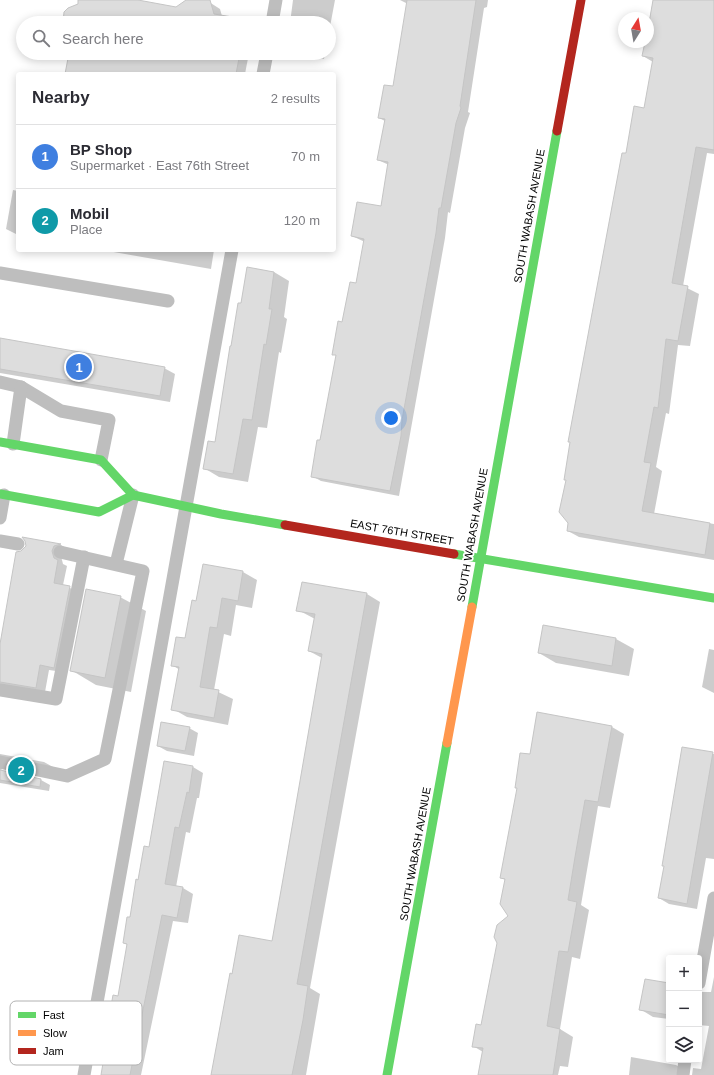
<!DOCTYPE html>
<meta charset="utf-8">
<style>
body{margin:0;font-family:Arial,sans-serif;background:#f7f7f7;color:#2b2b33}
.controls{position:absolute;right:12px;bottom:12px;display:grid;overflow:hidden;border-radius:4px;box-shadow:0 2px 10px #0003}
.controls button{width:36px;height:36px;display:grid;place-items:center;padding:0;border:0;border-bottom:1px solid #e1e1e2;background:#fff;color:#2b2b33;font:20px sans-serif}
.compass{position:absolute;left:618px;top:12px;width:36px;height:36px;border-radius:50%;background:#fff;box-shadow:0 2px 10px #0003;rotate:11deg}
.you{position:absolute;left:391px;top:418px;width:14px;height:14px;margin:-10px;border:3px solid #fff;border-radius:50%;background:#1a73e8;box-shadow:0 0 0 6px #1a73e833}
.badge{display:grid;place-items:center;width:26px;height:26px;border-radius:50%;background:#111827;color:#fff;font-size:13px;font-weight:700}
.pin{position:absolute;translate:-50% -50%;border:2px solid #fff;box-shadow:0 1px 4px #0006}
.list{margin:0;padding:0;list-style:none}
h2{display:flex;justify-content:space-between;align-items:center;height:52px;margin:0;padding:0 16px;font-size:17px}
h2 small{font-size:13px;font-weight:400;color:#7c7c81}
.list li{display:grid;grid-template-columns:26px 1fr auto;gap:12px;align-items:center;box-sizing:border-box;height:64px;padding:0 16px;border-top:1px solid #e1e1e2}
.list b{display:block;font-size:15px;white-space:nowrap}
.list p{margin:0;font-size:13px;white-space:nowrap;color:#7c7c81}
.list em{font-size:13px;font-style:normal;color:#7c7c81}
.icon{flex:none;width:22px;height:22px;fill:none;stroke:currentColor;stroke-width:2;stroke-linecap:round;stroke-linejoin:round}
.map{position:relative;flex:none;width:714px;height:1075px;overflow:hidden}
.search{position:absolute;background:#fff;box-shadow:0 2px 10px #0003;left:16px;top:16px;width:320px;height:44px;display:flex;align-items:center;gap:10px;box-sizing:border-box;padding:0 14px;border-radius:22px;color:#7c7c81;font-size:15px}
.panel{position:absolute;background:#fff;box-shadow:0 2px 10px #0003;left:16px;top:72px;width:320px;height:180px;border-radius:4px}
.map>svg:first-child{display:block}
.shadow{fill:#0003}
.building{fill:#ddd;stroke:#c5c5c5}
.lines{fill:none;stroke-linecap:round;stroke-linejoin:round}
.lane{stroke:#bebebe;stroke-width:13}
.fast{stroke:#63d668;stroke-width:9}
.slow{stroke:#ff974d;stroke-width:9}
.jam{stroke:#b3261e;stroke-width:9}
.labels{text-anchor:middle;stroke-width:3.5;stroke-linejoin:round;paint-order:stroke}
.street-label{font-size:11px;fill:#000;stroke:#fff}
.key{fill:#fff;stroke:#b2b2b2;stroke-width:1}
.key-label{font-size:11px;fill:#000}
</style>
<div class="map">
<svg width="714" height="1075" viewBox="0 0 714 1075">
<rect width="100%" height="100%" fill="#fff"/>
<!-- shadow -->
<g class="shadow">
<path d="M80,0H132L176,8L188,0H206L220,9L222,16L245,20L250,23H65L79,5Z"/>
<path d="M293,0H335L329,32V23H290Z"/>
<path d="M400,0H488L487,7L484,8L468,112L470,113L465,128L450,213L448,212L445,238L399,496L321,481L312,476L321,442L337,356L333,354L357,284L365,242L352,236L382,208L389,165L378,160L385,121L379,118L394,87L408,4Z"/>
<path d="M653,0H714V154L707,153L683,286L699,294L690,346L678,345L669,414L666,413L656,467L662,471L654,514L714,524V560L579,537L568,531L569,522L567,480L627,155L645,109L653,62L643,56L645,42H648V28Z"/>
<path d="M70,53H249L245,74H66Z"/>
<path d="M296,53H325L324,59Z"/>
<path d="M13,190L18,191V235L6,229Z"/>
<path d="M102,250H214L211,269Z"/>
<path d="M248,268L274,272L289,281L284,317L287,319L281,353L279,352L267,428L258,427L248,482L219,477L204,468L215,443Z"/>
<path d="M0,339L164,368L175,374L170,402L0,373Z"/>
<path d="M25,539L61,545L68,549L61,556L63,564L67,566L63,585L79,592L63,672L49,670L45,692L0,687V650L22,552L27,546Z"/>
<path d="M243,572L257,580L252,608L236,605L231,636L224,634L214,690L233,699L228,725L187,717L173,709L180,670L172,665L186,639L197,602Z"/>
<path d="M302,583L367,594L380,602L310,988L320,994L306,1075H213L233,975L273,942L322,658L309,651L315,619L298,610Z"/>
<path d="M120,597L146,611L131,692L96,685L71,670Z"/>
<path d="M544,626L616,639L634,649L629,676L556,663L539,653Z"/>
<path d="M709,649L714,650V693L702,687Z"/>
<path d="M537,713L612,727L624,734L610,808L598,806L581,905L589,910L580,959L572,957L560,1029L573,1037L568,1067L560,1066L558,1075H479L483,1052L473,1046L482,1027L509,916L506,880L501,878L531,755Z"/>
<path d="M189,728L198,733L194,756L167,751L158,746Z"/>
<path d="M683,749L714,754V859L706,858L697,909L669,904L659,898L665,866L663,865Z"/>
<path d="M0,754L44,762L53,767L1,766L2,772L41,780L50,785L49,791L0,783Z"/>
<path d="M193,767L203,773L199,798H197L190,833L186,832L176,887L183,888L193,894L188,923L173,921L141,1075H102L119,997L128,945L124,943L139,881L149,849Z"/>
<path d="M714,977V1075H692L693,1068L701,1069L709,1026L699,1025V992H711Z"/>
<path d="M669,984V1019L653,1017L640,1009Z"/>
<path d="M631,1057L676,1065L689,1072V1075H629Z"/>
</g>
<!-- building -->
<g class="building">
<path d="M78,0H138L176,7L186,0H210L214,14L245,19V23H63L64,12L68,8L78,4Z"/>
<path d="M407,0H476L460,106L461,108L456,123L441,208H439L436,233L402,420L401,436L390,491L311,477L317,440H320L336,355H332L338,321L342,322L350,282L356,283L364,239L351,236L357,202L381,206L388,162L377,160L385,119L378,118L384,85L393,86Z"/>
<path d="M653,0H714V150L696,147L672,283L688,286L678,341L666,339L658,408L654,407L644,462L651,463L642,511L710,523L705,555L567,531L568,523L559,512L566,480H564L570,442H568L622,153H626L634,106L644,108L653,58L642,56L645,42H648V29Z"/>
<path d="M69,53H240L236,74H65Z"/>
<path d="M247,267L274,272L269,309H272L266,345L264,344L252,420L243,419L233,474L203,469L208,441L215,442L230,346H231L238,303H241Z"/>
<path d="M0,338L165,367L160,396L0,369Z"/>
<path d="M22,537L61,544L54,546L52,551L54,558L58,560L54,583L70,586L54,668L40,665L36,688L0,682V644L16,552L21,551L26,546L25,541Z"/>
<path d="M203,564L243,571L238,601L222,598L217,628L210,627L200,687L219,690L214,718L171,710L179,667L171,666L176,637L185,638L192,600L196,601Z"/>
<path d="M302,582L367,593L297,984L308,986L303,1020L292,1075H211L230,973L232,974L239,935L272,941L283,879L322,654L308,651L315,614L296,611Z"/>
<path d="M86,589L121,596L105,678L70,671Z"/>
<path d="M543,625L616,638L612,666L538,653Z"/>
<path d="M537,712L612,726L598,802L585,800L575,857L568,900L577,902L568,952L559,951L547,1026L560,1029L553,1075H478L483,1048L472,1047L476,1024L481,1025L497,943L494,937L497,925L508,916L500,904L505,879L500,878L517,788H515L520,753L530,754Z"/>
<path d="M161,722L190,727L185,751L157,746Z"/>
<path d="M682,747L713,752L687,904L658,898L664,866H662Z"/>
<path d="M164,761L193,766L189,793L187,792L179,828L175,827L165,884L183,887L177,918L162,915L130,1075H101L104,1057H102L113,995L118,996L127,944L123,943L127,917H130L136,879L138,880L144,846L149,847Z"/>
<path d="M0,770L41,779L40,787L0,780Z"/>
<path d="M645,979L669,983V1015L639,1010Z"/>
</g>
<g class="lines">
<!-- lane -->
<g class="lane">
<path d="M272,23L276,0"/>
<path d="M263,74L267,53"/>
<path d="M0,273L168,301"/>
<path d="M0,382L21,387L61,411L109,420L101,460"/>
<path d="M13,444L21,387"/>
<path d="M0,518L4,495"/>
<path d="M0,541L18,544"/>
<path d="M116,564L133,495"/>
<path d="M0,690L56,699L84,557"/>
<path d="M0,762L67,776L105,759L143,571L60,552"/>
<path d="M699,983L714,898"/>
<path d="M84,1075L232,250"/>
<path d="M683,1075L685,1060"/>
</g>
<!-- fast -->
<g class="fast">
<path d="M0,442L101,460L133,495L221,514L285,525"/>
<path d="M0,494L99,512L133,495"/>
<path d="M454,554L714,598"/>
<path d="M472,607L557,131"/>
<path d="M387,1075L447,743"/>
</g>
<!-- slow -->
<path class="slow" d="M447,743L472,607"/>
<!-- jam -->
<g class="jam">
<path d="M557,131L581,0"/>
<path d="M285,525L454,554"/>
</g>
</g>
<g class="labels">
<!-- street labels -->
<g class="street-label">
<text transform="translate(529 216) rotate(-80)" y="4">SOUTH WABASH AVENUE</text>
<text transform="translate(402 532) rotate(10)" y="4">EAST 76TH STREET</text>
<text transform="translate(472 535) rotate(-80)" y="4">SOUTH WABASH AVENUE</text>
<text transform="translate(415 854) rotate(-80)" y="4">SOUTH WABASH AVENUE</text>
</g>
</g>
<!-- legend -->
<rect x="10" y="1001" width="132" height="64" rx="6" class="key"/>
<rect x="18" y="1012" width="18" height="6" fill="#63d668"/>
<rect x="18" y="1030" width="18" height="6" fill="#ff974d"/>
<rect x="18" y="1048" width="18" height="6" fill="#b3261e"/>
<g class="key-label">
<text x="43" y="1019">Fast</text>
<text x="43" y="1037">Slow</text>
<text x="43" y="1055">Jam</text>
</g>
</svg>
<div class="controls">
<button>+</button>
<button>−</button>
<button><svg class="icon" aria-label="layers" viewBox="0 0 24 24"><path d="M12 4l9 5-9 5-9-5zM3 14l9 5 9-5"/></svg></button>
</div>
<svg class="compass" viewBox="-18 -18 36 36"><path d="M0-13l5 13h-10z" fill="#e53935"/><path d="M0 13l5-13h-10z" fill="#7c7c81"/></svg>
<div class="you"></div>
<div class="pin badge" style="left:79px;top:367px;background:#3f7fe0">1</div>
<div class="pin badge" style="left:21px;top:770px;background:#0f9aa8">2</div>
<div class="search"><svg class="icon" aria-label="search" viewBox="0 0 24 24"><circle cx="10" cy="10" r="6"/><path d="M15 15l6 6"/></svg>Search here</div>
<section class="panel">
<h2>Nearby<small>2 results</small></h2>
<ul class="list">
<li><span class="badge" style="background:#3f7fe0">1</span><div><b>BP Shop</b><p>Supermarket · East 76th Street</p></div><em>70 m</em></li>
<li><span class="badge" style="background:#0f9aa8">2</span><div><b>Mobil</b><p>Place</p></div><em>120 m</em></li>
</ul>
</section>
</div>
